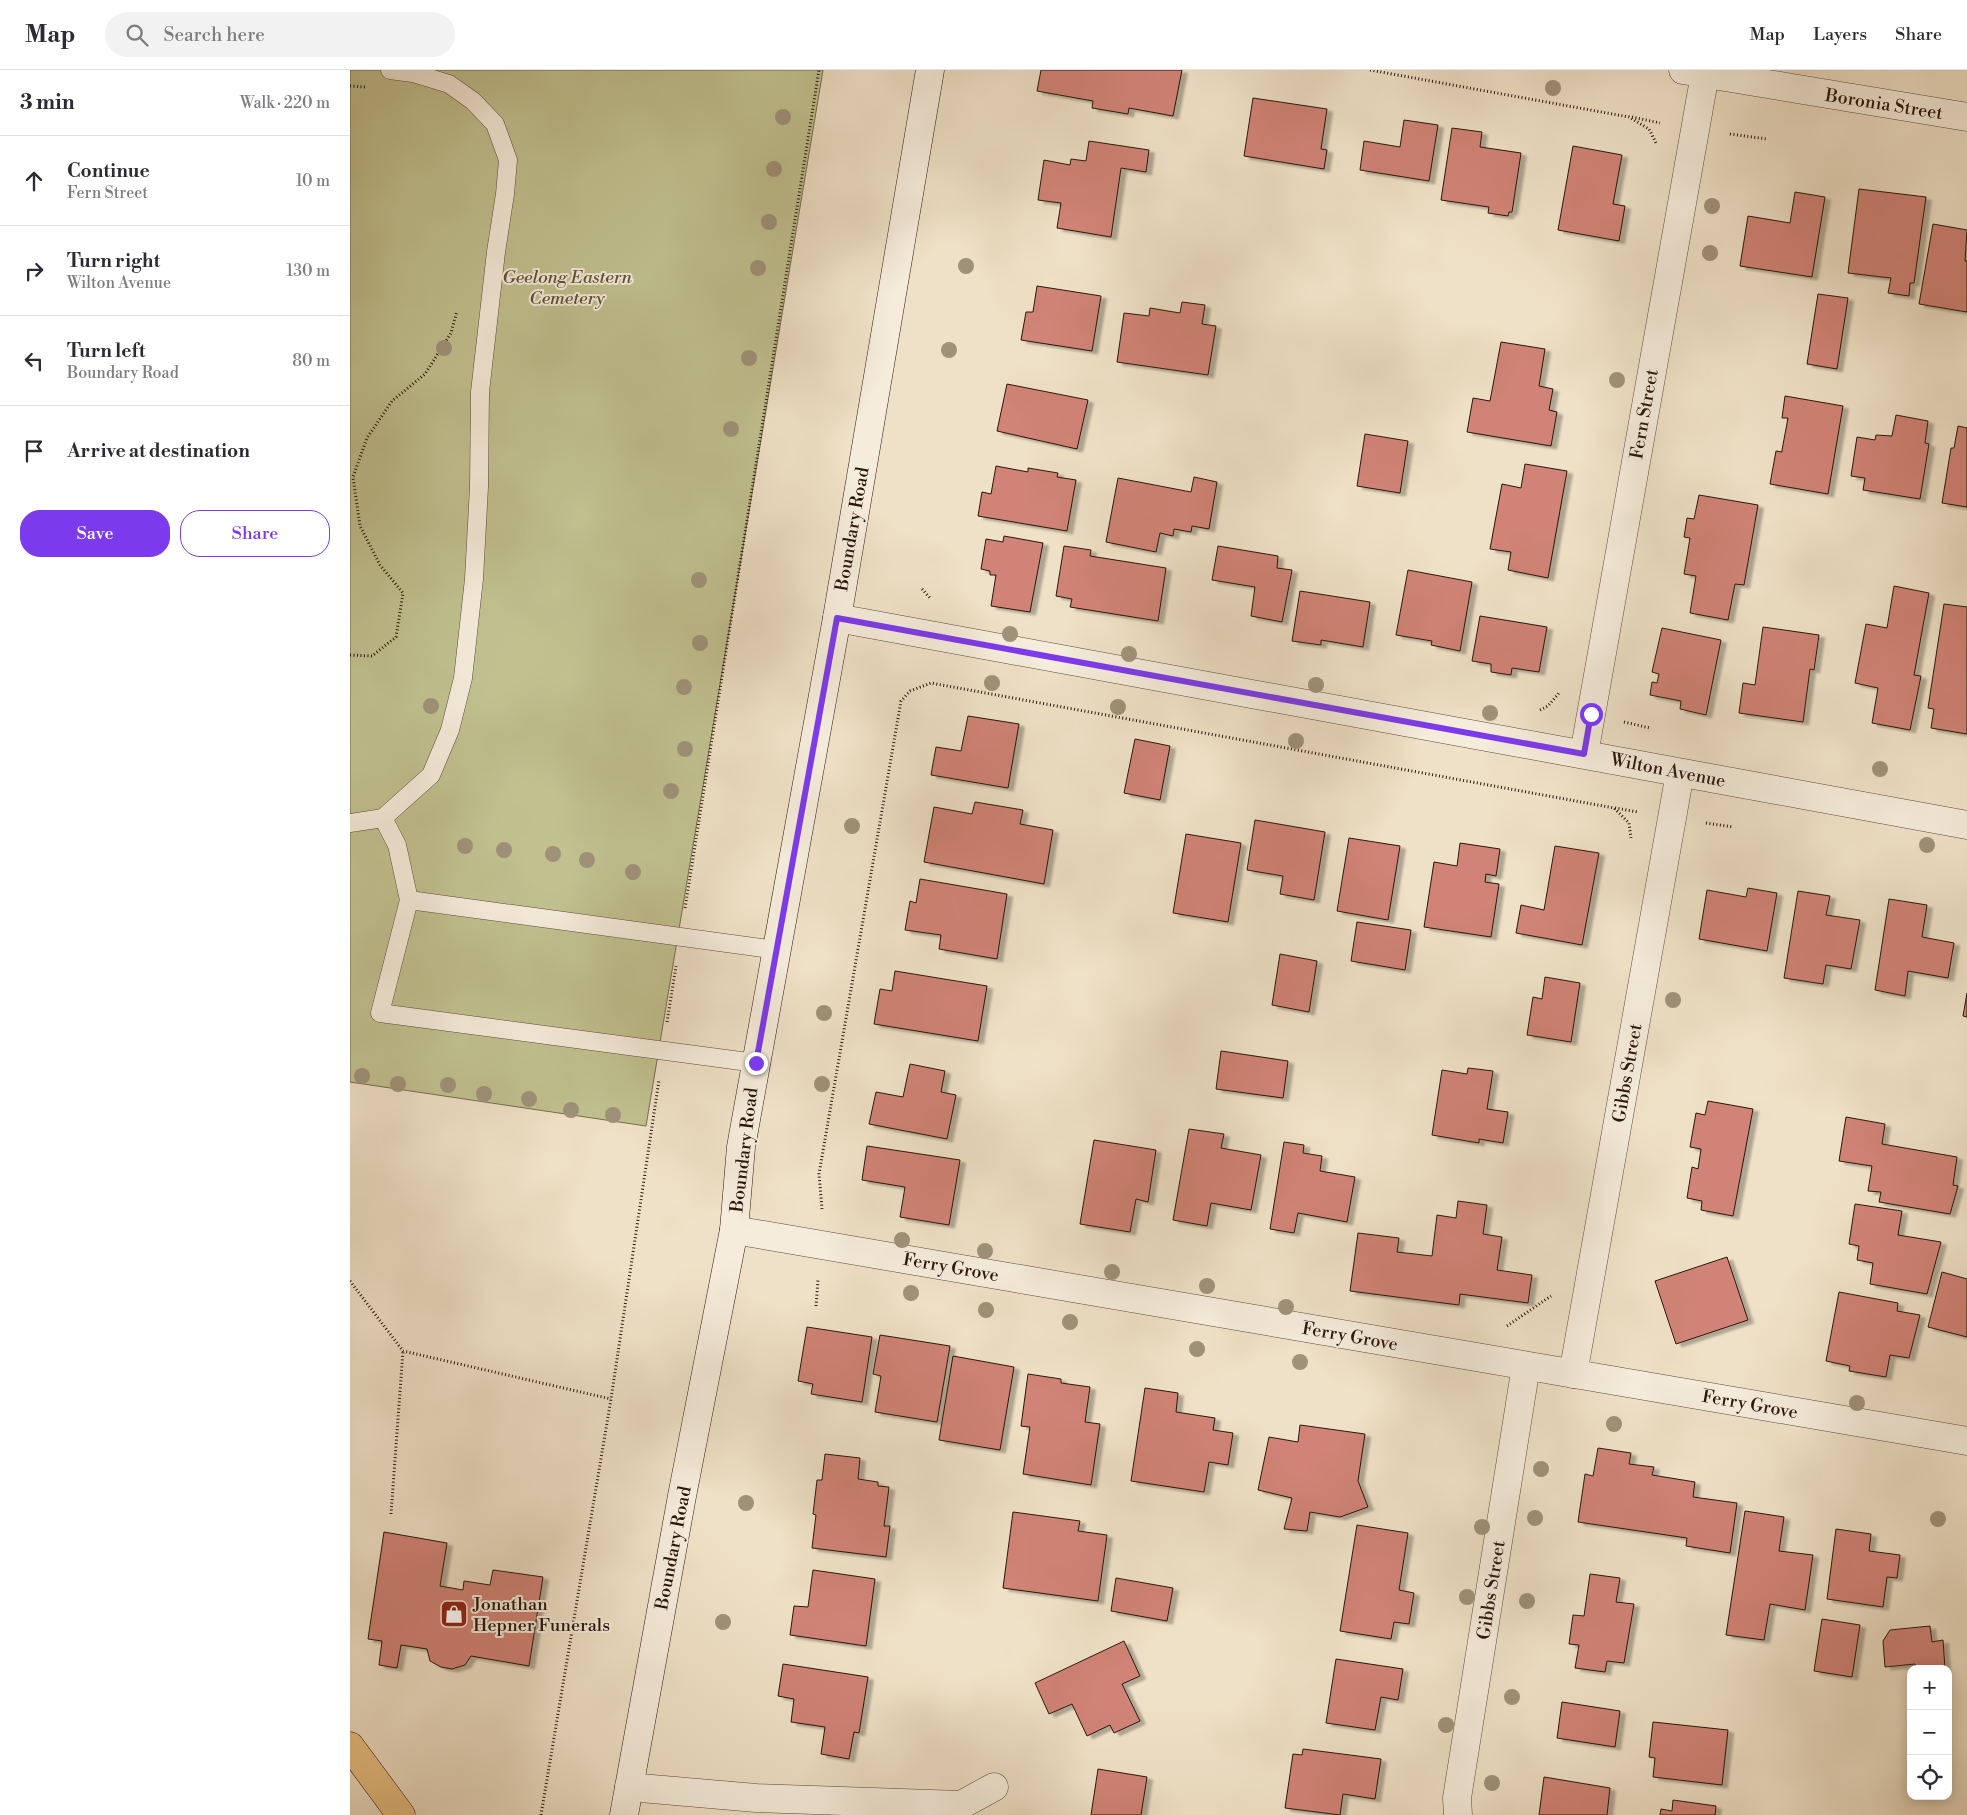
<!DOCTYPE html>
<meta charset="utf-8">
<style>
body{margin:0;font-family:"Libre Bodoni",serif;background:#f2f2f3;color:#2b2b33}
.controls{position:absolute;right:15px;bottom:15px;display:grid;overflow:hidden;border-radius:10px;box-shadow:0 2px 12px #0003}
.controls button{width:45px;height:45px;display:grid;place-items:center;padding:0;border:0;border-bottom:1px solid #e1e1e2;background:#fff;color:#2b2b33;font:25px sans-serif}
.stop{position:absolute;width:15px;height:15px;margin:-11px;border:4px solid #7c3aed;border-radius:50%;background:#fff}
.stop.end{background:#7c3aed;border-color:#fff;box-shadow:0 1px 5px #0008}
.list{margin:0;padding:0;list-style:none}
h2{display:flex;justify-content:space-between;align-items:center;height:65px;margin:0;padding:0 20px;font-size:21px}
h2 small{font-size:16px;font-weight:400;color:#7c7c81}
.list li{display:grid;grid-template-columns:32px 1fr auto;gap:15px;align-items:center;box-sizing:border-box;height:90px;padding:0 20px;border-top:1px solid #e1e1e2}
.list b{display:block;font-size:19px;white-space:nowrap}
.list p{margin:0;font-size:16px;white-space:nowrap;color:#7c7c81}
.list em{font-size:16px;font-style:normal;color:#7c7c81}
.actions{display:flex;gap:10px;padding:15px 20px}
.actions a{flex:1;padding:11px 0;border:1px solid #7c3aed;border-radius:20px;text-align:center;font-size:18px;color:#7c3aed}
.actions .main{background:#7c3aed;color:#fff}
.icon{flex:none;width:28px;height:28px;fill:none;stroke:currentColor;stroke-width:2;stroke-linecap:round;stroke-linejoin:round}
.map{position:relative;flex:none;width:1617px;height:1745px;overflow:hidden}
header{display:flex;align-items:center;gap:30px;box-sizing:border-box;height:70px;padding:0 25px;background:#fff;border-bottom:1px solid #e1e1e2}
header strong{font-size:24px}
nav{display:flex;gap:28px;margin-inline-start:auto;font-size:18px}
.search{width:350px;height:45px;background:#f2f2f3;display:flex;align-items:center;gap:12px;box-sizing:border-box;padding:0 18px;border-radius:28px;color:#7c7c81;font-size:19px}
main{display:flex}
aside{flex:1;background:#fff}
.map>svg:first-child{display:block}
.green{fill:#c1c190;stroke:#756c4e}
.building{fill:#d08376;stroke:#29160c;filter:url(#shadow)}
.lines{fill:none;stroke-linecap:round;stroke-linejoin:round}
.service-casing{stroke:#5a493b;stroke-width:19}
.minor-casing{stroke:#5a493b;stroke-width:29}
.secondary-casing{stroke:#29160c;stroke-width:29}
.trunk-casing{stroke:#29160c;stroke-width:29}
.path{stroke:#29160c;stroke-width:3;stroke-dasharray:1 2.5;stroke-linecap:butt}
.service{stroke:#f5ecdb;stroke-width:18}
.minor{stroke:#f5ecdb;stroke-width:28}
.secondary{stroke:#f5ecdb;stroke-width:28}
.trunk{stroke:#e8c084;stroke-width:28}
.tree{fill:#9f9279}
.route{stroke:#7c3aed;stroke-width:6}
.labels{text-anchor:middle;stroke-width:4;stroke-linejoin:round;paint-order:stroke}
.street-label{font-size:18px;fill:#29160c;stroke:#f5ecdb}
.park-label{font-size:18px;font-style:italic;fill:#5e523a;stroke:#f5ecdb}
.poi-label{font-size:18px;fill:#29160c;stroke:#f5ecdb;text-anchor:start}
</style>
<header>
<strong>Map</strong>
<div class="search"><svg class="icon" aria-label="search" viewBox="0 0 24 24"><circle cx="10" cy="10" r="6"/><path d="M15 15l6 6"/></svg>Search here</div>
<nav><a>Map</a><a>Layers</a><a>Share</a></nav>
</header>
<main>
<aside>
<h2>3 min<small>Walk · 220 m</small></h2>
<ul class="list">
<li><svg class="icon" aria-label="ahead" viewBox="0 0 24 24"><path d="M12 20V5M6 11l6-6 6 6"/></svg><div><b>Continue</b><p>Fern Street</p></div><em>10 m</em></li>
<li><svg class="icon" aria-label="right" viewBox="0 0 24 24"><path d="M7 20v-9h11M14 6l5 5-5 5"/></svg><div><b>Turn right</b><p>Wilton Avenue</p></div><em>130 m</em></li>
<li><svg class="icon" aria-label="left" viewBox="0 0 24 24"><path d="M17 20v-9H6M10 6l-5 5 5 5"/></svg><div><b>Turn left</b><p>Boundary Road</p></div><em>80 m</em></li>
<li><svg class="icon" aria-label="arrive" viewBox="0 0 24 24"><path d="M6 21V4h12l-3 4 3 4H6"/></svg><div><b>Arrive at destination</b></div></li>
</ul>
<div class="actions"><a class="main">Save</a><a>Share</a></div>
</aside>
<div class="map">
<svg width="1617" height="1745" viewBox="0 0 1617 1745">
<defs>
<filter id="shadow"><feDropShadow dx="5.5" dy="3" stdDeviation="1" flood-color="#0004"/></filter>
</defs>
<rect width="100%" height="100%" fill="#efe1c7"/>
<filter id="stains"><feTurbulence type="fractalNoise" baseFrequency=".004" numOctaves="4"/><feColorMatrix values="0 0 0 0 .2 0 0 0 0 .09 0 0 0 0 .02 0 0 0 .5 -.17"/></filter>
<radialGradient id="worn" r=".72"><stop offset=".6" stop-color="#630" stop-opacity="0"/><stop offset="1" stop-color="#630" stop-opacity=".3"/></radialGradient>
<!-- green -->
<path class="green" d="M0,0H473L296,1056L0,1012Z"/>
<!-- building -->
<g class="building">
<path d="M691,0H832L823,46L779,38L778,44L742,38L743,31L687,21Z"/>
<path d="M903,28L977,39L971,79L977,80L974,99L894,86Z"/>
<path d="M1054,50L1088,55L1079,111L1010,100L1014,71L1050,77Z"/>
<path d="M1102,58L1132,62L1130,77L1171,83L1162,142H1159L1158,146L1138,143L1139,137L1091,130Z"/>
<path d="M739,71L799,80L796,102L771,98L761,167L707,158L711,133L688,130L694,90L720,95L721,89L736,91Z"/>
<path d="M1223,76L1272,85L1263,134L1275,136L1269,171L1208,160Z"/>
<path d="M1509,119L1576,127L1564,213H1560L1559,226L1538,223L1541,208L1498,203Z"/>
<path d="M1445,122L1475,127L1462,207L1390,196L1398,146L1440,153Z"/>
<path d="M1583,154L1617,160L1615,191H1617V242L1569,234Z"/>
<path d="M687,216L751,226L742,281L671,270L676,242H683Z"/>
<path d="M1468,224L1498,228L1487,299L1457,294Z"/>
<path d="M832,232L855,235L852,254L866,256L858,305L767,292L774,243L799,246L800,238L830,243Z"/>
<path d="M1151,272L1195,279L1189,316L1203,319L1199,340L1207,342L1201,376L1117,362L1123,328L1140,331Z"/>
<path d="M657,314L738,330L727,379L647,361Z"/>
<path d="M1435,326L1493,336L1478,424L1420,414L1426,381L1432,382V380L1438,348H1432Z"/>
<path d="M1546,345L1578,351L1575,373L1579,374L1570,429L1513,420L1515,408L1501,406L1507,367L1525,370L1526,365L1542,366Z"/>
<path d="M1608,356L1617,358V437L1592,433L1601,378H1604Z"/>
<path d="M1015,364L1058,371L1050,423L1007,416Z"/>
<path d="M1175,394L1217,401L1198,508L1158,500L1161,482L1140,479L1152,414L1171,418Z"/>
<path d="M646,396L678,402V398L708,403L707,407L726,410L717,461L628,446L632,422L641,424Z"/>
<path d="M844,407L867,412L859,459L842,456L841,462L824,459L823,466L810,463L806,482L756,472L768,408L841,422Z"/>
<path d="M1349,425L1408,435L1394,515L1385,514L1378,550L1340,543L1346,506L1334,504L1340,468L1334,467L1337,448L1344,449Z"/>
<path d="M654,466L693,473L680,542L641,536L646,505H640V501L631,499L636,469L653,472Z"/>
<path d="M714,476L741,480L740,486L816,498L808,551L720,537L722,529L706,526Z"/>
<path d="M868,476L928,486L927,498L942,500L932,552L901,546L905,517L862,510Z"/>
<path d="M1058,500L1122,512L1110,581L1081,575L1082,571L1046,565Z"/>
<path d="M1544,516L1579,523L1564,605L1571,606L1560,660L1522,653L1528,618L1505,613L1516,554L1537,558Z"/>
<path d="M950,521L1020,532L1013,577L971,570V575L942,571Z"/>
<path d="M1594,534L1617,537V664L1581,658L1584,639L1578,638Z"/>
<path d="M1130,546L1197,557L1189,602L1162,598L1161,605L1141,602V594L1122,591Z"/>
<path d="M1413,557L1469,565L1464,600L1460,599L1453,652L1389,643L1393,613L1405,615Z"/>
<path d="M1312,558L1371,570L1356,645L1330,639L1331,631L1300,625L1302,612L1307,613L1309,604L1302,602Z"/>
<path d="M618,646L669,654L658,718L581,705L586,677L611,681Z"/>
<path d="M785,669L820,676L810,730L774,723Z"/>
<path d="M625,732L673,740L670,754L703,760L694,814L574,792L584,737L622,744Z"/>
<path d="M905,750L975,762L964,830L930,824L933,806L897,800Z"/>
<path d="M836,764L891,773L878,852L823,843Z"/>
<path d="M999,768L1050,776L1038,850L987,841Z"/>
<path d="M1110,773L1150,779L1146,806L1136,804L1135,812L1149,814L1141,867L1074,857L1084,792L1107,796Z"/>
<path d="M1205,776L1249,783L1232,875L1166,863L1171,835L1194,840Z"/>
<path d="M570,809L657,824L647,889L589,879L591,865L555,860L560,831L566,833Z"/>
<path d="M1398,818L1427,823L1417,881L1349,869L1357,820L1396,827Z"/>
<path d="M1448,821L1480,826L1476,845L1510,850L1501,899L1476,895L1473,914L1434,908Z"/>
<path d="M1539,829L1577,835L1572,867L1604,873L1598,908L1558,901L1555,926L1525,920Z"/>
<path d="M1007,852L1061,860L1055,900L1001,891Z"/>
<path d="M930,884L967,891L959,942L922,935Z"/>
<path d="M545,901L637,916L628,971L524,954L530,919L542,921Z"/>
<path d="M1195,907L1230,913L1221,972L1177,965L1183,927L1192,929Z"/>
<path d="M1617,923V947L1613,946Z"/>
<path d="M871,981L938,991L933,1028L866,1019Z"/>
<path d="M560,994L595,1001L591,1022L606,1025L597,1069L519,1054L526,1022L553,1027Z"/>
<path d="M1118,998L1143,1001L1137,1039L1158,1042L1153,1073L1129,1069V1073L1082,1065L1092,1000L1117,1004Z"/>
<path d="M1358,1031L1403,1039L1383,1146L1351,1140L1352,1131L1337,1128L1342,1097L1348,1099L1351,1079L1340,1077L1346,1043L1355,1045Z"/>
<path d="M1496,1047L1535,1054L1532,1074L1607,1087L1603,1115L1608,1116L1600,1144L1529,1132L1531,1122L1518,1121L1522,1096L1489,1091Z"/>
<path d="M839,1059L874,1064L871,1078L911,1085L901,1140L861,1133L857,1156L823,1150Z"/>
<path d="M744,1070L806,1080L798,1132L786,1129L780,1162L730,1154Z"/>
<path d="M934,1072L954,1075L953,1083L972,1086L970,1101L1005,1107L997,1152L948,1143L944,1163L920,1159Z"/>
<path d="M517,1076L610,1090L599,1155L550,1147L555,1117L512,1110Z"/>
<path d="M1108,1131L1137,1135L1133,1164L1152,1167L1147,1200L1182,1205L1178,1233L1110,1224L1109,1235L1000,1221L1008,1163L1049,1168L1047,1182L1082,1186L1087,1145L1106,1148Z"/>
<path d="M1505,1134L1552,1141L1548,1165L1591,1172L1577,1224L1520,1214L1523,1193L1507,1190L1509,1176L1499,1174Z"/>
<path d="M1377,1187L1398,1250L1326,1274L1305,1211Z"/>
<path d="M1592,1202L1617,1209V1267L1578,1257Z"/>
<path d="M1489,1222L1548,1233L1547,1241L1570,1245L1559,1288L1540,1285L1536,1307L1499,1301L1500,1296L1476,1291Z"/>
<path d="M457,1257L522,1267L512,1332L461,1324L463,1314L448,1311Z"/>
<path d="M530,1265L600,1276L587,1352L525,1342L531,1306L523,1304Z"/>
<path d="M603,1286L664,1297L650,1380L589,1370Z"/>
<path d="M678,1304L711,1309V1313L740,1317L735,1352L750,1354L741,1415L673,1404L680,1357L671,1356Z"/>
<path d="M795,1318L828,1323L826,1342L865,1348L863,1360L883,1363L878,1395L859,1392L854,1422L781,1411Z"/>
<path d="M950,1355L1015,1364L1008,1411L1018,1437L990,1447L960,1442L957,1461L934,1459L942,1428L908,1420L919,1367L948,1372Z"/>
<path d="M1248,1378L1281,1383L1279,1394L1304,1397L1302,1405L1345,1412L1343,1427L1387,1433L1380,1483L1336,1476L1337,1468L1228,1452L1235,1404L1243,1406Z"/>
<path d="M475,1384L510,1388L508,1409L528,1412V1416L539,1417L534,1456H540L536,1487L462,1478L466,1445L463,1444L467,1410H472Z"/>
<path d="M1395,1441L1434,1447L1429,1481L1463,1485L1455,1540L1420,1534L1414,1570L1376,1565Z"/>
<path d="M663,1442L730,1451L728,1461L757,1465L748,1531L653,1518Z"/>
<path d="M1007,1455L1058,1463L1049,1520L1064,1523L1059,1554L1044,1552L1041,1569L990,1561Z"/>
<path d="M1486,1459L1521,1464L1519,1481L1550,1485L1547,1508L1537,1507L1533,1537L1477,1529Z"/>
<path d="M34,1462L97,1473L90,1516L113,1520L114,1511L140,1515L143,1500L193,1507L179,1596L121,1586L115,1595L102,1599L91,1597L80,1591L77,1579L51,1575L47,1598L29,1595L32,1571L18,1569Z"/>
<path d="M463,1500L525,1509L516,1576L440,1565L444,1536L458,1537Z"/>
<path d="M1240,1504L1270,1508L1266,1532L1284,1534L1274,1593L1257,1591L1255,1602L1225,1598L1229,1575L1219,1574L1223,1545L1234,1546Z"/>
<path d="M766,1508L823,1518L817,1551L761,1541Z"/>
<path d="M1472,1549L1510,1555L1502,1607L1464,1601Z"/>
<path d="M1580,1556L1582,1572L1593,1570L1595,1599H1566L1565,1594L1535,1597L1533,1571L1540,1560Z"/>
<path d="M774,1571L790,1606L772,1614L790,1651L764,1663L760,1655L737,1666L722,1634L699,1644L685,1613Z"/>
<path d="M986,1589L1053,1599L1048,1630L1031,1627L1025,1660L976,1653Z"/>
<path d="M433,1594L518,1607L509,1663L504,1662L499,1689L471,1684L475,1657L441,1652L444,1629L428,1626Z"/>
<path d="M1212,1632L1270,1641L1265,1677L1207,1668Z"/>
<path d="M1303,1652L1378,1660L1372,1715L1303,1707L1305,1688L1299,1687Z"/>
<path d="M953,1679L1031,1689L1025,1729L993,1724L990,1745L935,1738L943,1684L952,1685Z"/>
<path d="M748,1699L797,1707L791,1745H741Z"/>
<path d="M1194,1707L1260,1718L1257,1745H1189Z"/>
<path d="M1323,1730L1366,1736L1365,1745H1310L1311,1739L1322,1741Z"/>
</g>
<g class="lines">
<!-- service casing -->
<g class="service-casing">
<g id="service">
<path d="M33,748L81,705L100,660L113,608L124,509L129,417L130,322L146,182L155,124L158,90L145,54L123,31L99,14L63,3L40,0"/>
<path d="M0,753L33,748L47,775L59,830"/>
<path d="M406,993L30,943L59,830L427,880"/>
</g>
</g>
<!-- minor casing -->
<g class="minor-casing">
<g id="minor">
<path d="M1333,0L1617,47"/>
<path d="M487,548L1617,755"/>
<path d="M1234,684L1355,4"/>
<path d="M384,1160L1617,1371"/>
<path d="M1223,1304L1330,703"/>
<path d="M279,1717L406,1728L611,1735L644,1717"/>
<path d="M1108,1745L1107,1728L1176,1296"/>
</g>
</g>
<!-- secondary casing -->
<g class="secondary-casing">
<path id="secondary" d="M274,1745L332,1426L384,1160L391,1077L487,548L580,0"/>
</g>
<!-- trunk casing -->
<g class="trunk-casing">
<path id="trunk" d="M0,1676L51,1745"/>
</g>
<!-- path -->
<g class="path">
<path d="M1020,0L1279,47L1299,59L1306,73"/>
<path d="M0,16L16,17"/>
<path d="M1282,47L1310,53"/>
<path d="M1380,64L1417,69"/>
<path d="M572,519L580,528"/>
<path d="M0,585L22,586L46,567L53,523L30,495L10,456L3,407L17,368L42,331L75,304L101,263L107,241"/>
<path d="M1190,640L1198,636L1209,623"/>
<path d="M1274,652L1300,658"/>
<path d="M1265,738L1288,742"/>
<path d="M1356,753L1383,757"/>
<path d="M335,838L469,0"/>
<path d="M317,952L326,896"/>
<path d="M472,1139L469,1104L551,631L560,621L581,613L1264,738L1279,753L1281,768"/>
<path d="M0,1211L53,1281L261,1329"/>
<path d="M466,1236L468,1210"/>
<path d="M1157,1256L1201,1226"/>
<path d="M41,1444L53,1281"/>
<path d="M191,1745L261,1329L309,1010"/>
</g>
<!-- service -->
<use href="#service" class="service"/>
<!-- minor -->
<use href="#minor" class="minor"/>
<!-- secondary -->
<use href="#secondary" class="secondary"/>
<!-- trunk -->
<use href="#trunk" class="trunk"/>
</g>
<!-- trees -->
<g class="tree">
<circle cx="1203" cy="18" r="8"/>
<circle cx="433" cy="47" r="8"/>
<circle cx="424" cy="99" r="8"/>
<circle cx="1362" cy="136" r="8"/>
<circle cx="419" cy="152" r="8"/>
<circle cx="1360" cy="183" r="8"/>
<circle cx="616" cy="196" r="8"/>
<circle cx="408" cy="198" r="8"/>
<circle cx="94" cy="278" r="8"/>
<circle cx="599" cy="280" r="8"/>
<circle cx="399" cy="288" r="8"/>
<circle cx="1267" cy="310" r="8"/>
<circle cx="381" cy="359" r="8"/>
<circle cx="349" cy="510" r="8"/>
<circle cx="660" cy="564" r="8"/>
<circle cx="350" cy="573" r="8"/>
<circle cx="779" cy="584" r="8"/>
<circle cx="642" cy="613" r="8"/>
<circle cx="966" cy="615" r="8"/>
<circle cx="334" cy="617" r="8"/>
<circle cx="81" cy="636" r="8"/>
<circle cx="768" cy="637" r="8"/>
<circle cx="1140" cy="643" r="8"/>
<circle cx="946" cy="671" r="8"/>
<circle cx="335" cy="679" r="8"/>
<circle cx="1530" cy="699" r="8"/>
<circle cx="321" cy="721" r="8"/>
<circle cx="502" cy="756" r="8"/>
<circle cx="1577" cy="775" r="8"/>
<circle cx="115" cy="776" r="8"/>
<circle cx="154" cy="780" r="8"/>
<circle cx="203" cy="784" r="8"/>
<circle cx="237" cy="790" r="8"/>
<circle cx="283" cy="802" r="8"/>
<circle cx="1323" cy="930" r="8"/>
<circle cx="474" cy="943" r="8"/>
<circle cx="12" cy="1006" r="8"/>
<circle cx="48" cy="1014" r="8"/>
<circle cx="472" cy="1014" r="8"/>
<circle cx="98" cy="1015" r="8"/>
<circle cx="134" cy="1024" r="8"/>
<circle cx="179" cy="1029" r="8"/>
<circle cx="221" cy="1040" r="8"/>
<circle cx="263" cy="1045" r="8"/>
<circle cx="552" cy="1170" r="8"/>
<circle cx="635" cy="1181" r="8"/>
<circle cx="762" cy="1202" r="8"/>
<circle cx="857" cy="1216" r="8"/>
<circle cx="561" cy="1223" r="8"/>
<circle cx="936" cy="1237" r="8"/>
<circle cx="636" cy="1240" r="8"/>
<circle cx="720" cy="1252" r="8"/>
<circle cx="847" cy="1279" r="8"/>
<circle cx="950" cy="1292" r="8"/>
<circle cx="1507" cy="1333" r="8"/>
<circle cx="1264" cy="1354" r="8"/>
<circle cx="1191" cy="1399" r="8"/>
<circle cx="396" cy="1433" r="8"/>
<circle cx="1185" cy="1448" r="8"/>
<circle cx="1588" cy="1449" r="8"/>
<circle cx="1132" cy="1457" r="8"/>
<circle cx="1117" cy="1527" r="8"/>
<circle cx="1177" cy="1531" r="8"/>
<circle cx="373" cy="1552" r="8"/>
<circle cx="1162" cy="1627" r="8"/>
<circle cx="1096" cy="1655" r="8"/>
<circle cx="1142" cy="1713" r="8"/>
</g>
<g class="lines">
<!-- route -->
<path class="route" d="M406,993L487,548L1234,684L1241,644"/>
</g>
<!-- icons -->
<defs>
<g id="shop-square" transform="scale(1.4375)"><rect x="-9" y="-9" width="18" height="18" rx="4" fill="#8f2418" stroke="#f5ecdb"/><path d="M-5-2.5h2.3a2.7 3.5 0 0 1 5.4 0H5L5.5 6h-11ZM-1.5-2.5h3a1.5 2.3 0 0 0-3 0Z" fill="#fff"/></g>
</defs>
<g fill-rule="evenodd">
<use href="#shop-square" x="104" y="1544"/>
</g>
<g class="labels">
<!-- street labels -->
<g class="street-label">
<text transform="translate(1534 34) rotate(9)" y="6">Boronia Street</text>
<text transform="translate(1294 344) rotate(-80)" y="6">Fern Street</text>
<text transform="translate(502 459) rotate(-80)" y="6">Boundary Road</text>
<text transform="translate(1318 700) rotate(11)" y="6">Wilton Avenue</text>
<text transform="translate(1277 1003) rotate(-80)" y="6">Gibbs Street</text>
<text transform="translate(394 1080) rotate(-83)" y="6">Boundary Road</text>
<text transform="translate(601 1197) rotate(10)" y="6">Ferry Grove</text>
<text transform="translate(1000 1266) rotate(10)" y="6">Ferry Grove</text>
<text transform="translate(1400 1334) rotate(10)" y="6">Ferry Grove</text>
<text transform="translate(323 1478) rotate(-79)" y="6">Boundary Road</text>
<text transform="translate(1141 1520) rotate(-81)" y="6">Gibbs Street</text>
</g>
<!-- park labels -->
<g class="park-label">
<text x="217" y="213">Geelong Eastern<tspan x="217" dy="21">Cemetery</tspan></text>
</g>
<!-- poi labels -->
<g class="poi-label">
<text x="123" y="1540">Jonathan<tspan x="123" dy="21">Hepner Funerals</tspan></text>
</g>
</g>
<rect width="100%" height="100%" filter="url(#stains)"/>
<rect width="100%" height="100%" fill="url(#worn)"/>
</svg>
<div class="controls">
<button>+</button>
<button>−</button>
<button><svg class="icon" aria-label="locate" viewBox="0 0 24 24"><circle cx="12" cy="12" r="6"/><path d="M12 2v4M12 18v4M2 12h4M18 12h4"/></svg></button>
</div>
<div class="stop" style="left:1241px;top:644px"></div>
<div class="stop end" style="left:406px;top:993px"></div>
</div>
</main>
